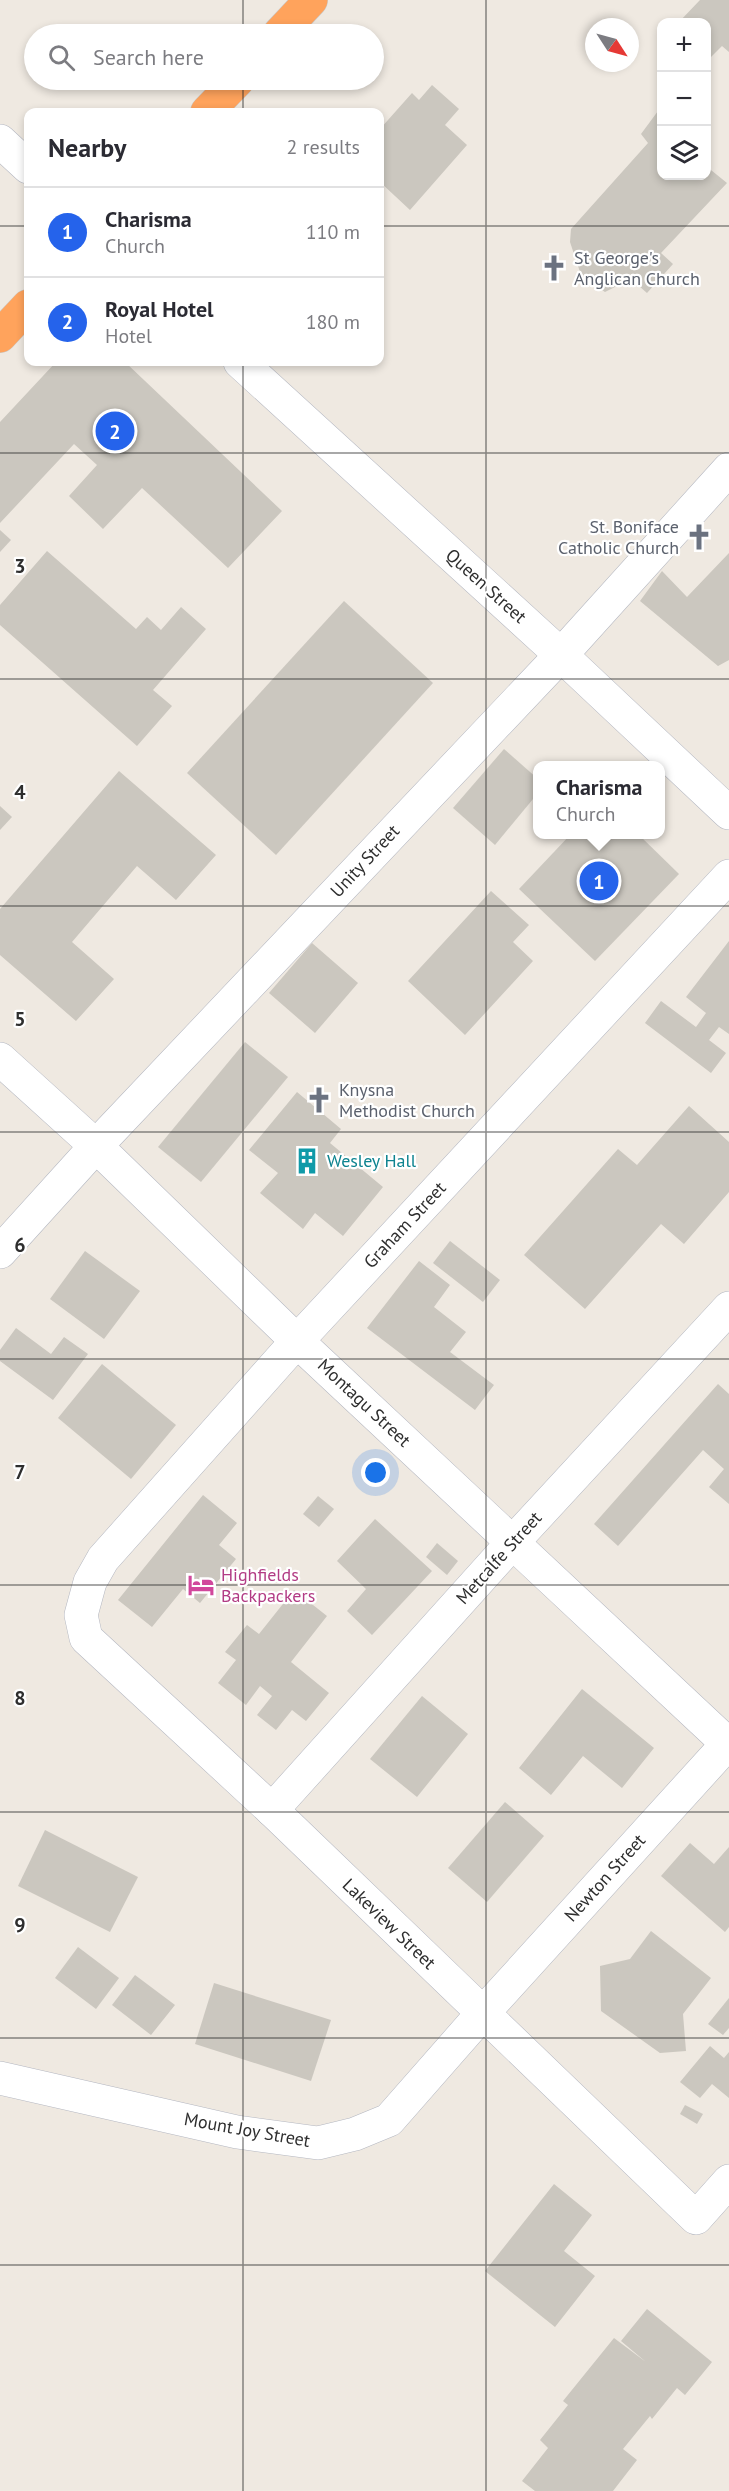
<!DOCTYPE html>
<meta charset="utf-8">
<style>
body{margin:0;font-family:"PT Sans",sans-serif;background:#f7f7f7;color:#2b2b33}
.controls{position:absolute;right:18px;top:18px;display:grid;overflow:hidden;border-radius:12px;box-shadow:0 3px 9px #0003}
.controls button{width:54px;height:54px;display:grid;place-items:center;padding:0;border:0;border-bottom:2px solid #e1e1e2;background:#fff;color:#2b2b33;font:30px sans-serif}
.compass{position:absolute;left:585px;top:18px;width:54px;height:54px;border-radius:50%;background:#fff;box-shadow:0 3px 9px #0003;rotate:126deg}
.you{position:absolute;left:376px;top:1473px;width:21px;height:21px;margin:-15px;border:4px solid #fff;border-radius:50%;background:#1a73e8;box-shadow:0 0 0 9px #1a73e833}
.badge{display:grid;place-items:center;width:39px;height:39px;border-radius:50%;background:#2563eb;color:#fff;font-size:20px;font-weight:700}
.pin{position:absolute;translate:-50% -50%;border:3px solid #fff;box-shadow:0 2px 6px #0006}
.popup{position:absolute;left:533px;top:761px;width:132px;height:78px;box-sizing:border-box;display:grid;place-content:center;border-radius:12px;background:#fff;filter:drop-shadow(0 2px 4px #0005);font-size:20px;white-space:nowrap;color:#7c7c81}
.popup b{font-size:22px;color:#2b2b33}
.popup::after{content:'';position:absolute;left:50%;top:100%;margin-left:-12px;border:12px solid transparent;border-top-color:#fff}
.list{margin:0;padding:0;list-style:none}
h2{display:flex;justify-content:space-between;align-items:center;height:78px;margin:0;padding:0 24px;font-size:26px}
h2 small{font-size:20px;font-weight:400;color:#7c7c81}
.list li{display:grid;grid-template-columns:39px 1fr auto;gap:18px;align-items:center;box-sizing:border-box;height:90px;padding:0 24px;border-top:2px solid #e1e1e2}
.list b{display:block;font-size:22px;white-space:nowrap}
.list p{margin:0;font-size:20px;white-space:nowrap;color:#7c7c81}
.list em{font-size:20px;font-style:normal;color:#7c7c81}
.icon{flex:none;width:33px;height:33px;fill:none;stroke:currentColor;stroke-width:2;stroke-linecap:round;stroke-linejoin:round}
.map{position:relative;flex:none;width:729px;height:2491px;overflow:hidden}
.search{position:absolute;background:#fff;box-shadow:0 3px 9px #0003;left:24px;top:24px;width:360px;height:66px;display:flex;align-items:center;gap:15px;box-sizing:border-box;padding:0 21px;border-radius:33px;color:#7c7c81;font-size:22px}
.panel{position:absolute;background:#fff;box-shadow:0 3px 9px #0003;left:24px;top:108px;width:360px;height:258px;border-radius:12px}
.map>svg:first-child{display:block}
.building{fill:#cbc7bf}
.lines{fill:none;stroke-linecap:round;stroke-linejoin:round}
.street-casing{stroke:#b4b7c1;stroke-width:34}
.highway-casing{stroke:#c9c9c9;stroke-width:34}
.street{stroke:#fff;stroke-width:33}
.highway{stroke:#ffa35c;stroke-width:33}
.grid{fill:none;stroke:#2e2e2e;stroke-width:1.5;stroke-opacity:0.55}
.labels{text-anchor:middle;stroke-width:4.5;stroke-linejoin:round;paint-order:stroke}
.worship-label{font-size:18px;fill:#5b616d;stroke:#fff;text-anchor:start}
.street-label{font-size:18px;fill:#2e2e2e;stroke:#fff}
.culture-label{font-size:18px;fill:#0d838f;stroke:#fff;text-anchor:start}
.hotel-label{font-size:18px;fill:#b23c85;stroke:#fff;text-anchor:start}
.grid-label{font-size:20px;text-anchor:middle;font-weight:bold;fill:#2e2e2e;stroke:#fff;stroke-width:4.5;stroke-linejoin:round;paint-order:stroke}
</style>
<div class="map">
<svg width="729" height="2491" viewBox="0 0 729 2491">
<rect width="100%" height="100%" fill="#efe9e1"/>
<!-- building -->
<g class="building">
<path d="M700,0H729V52L722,46L706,62V22H679Z"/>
<path d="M432,85L459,109L445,125L467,145L410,210L380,182V129L412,93L419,100Z"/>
<path d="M658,111L662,113V176H706V166L727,183L661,253L673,264L647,293L631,279L605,292L592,283L580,272L570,242L571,229L648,143L641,134Z"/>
<path d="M56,362H125L282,511L228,568L142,488L103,529L69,496L97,465L74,444L0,523V422Z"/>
<path d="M0,530L11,540L0,552Z"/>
<path d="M47,551L136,629L147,617L161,630L181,607L206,629L153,690L172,706L137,746L0,625V605Z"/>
<path d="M729,553V660L718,666L640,601L662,571L687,597Z"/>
<path d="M344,601L433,683L276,855L187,773Z"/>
<path d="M504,749L538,779V793L495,845L453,808Z"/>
<path d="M119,771L216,855L176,900L137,866L72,942L114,979L76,1021L0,955V909Z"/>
<path d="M0,806L12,817L0,830Z"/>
<path d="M571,834H638L679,874L595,961L519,889Z"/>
<path d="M491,891L529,925L513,942L533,961L465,1035L408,981Z"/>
<path d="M729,941V1034L719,1027L709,1040L726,1053L711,1073L645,1023L661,1001L696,1027L706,1013L686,997Z"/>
<path d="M312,943L358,983L315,1033L269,993Z"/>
<path d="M245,1042L288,1077L201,1182L158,1147Z"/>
<path d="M297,1092L341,1129L330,1143L383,1187L343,1236L315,1213L303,1229L260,1193L278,1173L249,1150Z"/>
<path d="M689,1106L729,1142V1192L684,1244L661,1224L585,1309L524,1255L618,1149L637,1165Z"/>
<path d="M450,1241L500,1280L483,1302L433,1263Z"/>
<path d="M85,1251L140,1291L104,1339L50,1299Z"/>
<path d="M419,1261L450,1285L434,1307L466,1332L450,1352L494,1385L475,1410L367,1328Z"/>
<path d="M16,1328L51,1354L64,1337L88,1354L53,1400L0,1361V1350Z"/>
<path d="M102,1364L176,1425L131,1479L58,1418Z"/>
<path d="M718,1384L729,1394V1504L709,1487L724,1469L703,1450L618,1546L594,1524Z"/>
<path d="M203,1495L237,1523L219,1545L236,1559L200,1603L183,1589L152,1627L118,1600Z"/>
<path d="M318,1496L334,1509L319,1527L303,1514Z"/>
<path d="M375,1519L432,1571L372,1635L347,1611L366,1589L337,1561Z"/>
<path d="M437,1543L458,1561L447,1575L426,1557Z"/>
<path d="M294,1590L327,1616L291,1662L329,1693L306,1721L292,1710L276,1730L257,1715L272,1696L260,1686L246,1705L218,1683L236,1660L225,1652L247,1625L259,1634Z"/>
<path d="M582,1689L654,1748L622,1788L583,1756L551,1795L519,1768Z"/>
<path d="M422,1696L468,1734L417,1797L370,1759Z"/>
<path d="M505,1802L544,1836L487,1902L448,1868Z"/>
<path d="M45,1830L138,1877L110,1932L18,1886Z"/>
<path d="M690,1843L714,1864L729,1847V1927L725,1932L661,1876Z"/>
<path d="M651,1931L711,1978L683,2014L686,2051L660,2053L601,2011L600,1966L630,1959Z"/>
<path d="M78,1947L119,1978L96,2009L55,1978Z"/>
<path d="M135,1975L175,2005L151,2035L112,2005Z"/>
<path d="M214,1983L331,2020L311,2081L195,2044Z"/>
<path d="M729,1998V2028L723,2035L708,2024Z"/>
<path d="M710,2046L724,2058L729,2052V2098L712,2084L700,2098L680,2082Z"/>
<path d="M685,2105L703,2114L697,2124L680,2114Z"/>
<path d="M554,2184L592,2215L564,2251L595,2276L555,2327L485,2271Z"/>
<path d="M647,2309L712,2362L685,2395L677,2388L652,2419L650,2416L623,2449L637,2460L613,2491H535L522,2481L548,2448L540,2440L568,2405L563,2401L614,2338L646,2362L621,2341Z"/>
</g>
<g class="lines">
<!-- street casing -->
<g class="street-casing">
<g id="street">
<path d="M0,141L28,167"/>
<path d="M240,362L561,655L729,813"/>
<path d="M729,876L297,1341L103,1559L90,1582L81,1615L86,1638L272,1810L696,2218L729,2181"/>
<path d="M0,1059L96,1146L297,1341L729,1745"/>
<path d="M0,1252L96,1146L561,655L729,469"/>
<path d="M272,1810L513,1542L729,1308"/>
<path d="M0,2078L237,2132L318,2143L355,2134L389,2120L482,2014L729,1742"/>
</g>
</g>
<!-- highway casing -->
<g class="highway-casing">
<g id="highway">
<path d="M279,34L311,0"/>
<path d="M207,112L238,80"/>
<path d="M0,336L28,306"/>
</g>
</g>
<!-- street -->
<use href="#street" class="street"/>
<!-- highway -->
<use href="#highway" class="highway"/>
</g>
<!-- grid -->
<path class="grid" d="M243,0V34M486,0V2491M243,80V112M0,226H28M380,226H729M243,362V2491M0,453H729M0,679H729M0,906H729M0,1132H729M0,1359H729M0,1585H729M0,1812H729M0,2038H729M0,2265H729"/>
<!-- icons -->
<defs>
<g id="church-bare" transform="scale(2.07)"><path d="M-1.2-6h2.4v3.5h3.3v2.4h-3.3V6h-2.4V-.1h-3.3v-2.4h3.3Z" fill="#6b7280" stroke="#fff" stroke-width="2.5" paint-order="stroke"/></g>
<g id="building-bare" transform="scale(2.07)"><path d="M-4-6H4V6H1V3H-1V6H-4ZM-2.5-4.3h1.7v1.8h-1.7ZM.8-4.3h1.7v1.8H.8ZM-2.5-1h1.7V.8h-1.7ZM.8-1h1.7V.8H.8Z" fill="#0f9aa8" stroke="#fff" stroke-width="2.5" paint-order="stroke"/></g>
<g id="hotel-bare" transform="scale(2.07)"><path d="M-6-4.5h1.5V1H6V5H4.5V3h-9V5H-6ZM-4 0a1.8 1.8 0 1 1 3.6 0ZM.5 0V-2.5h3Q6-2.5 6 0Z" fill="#d1479c" stroke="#fff" stroke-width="2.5" paint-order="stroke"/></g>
</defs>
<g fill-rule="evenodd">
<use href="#church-bare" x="554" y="268"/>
<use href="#church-bare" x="699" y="537"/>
<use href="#church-bare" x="319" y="1100"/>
<use href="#building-bare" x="307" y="1161"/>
<use href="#hotel-bare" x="201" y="1585"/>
</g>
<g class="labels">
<!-- worship labels -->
<g class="worship-label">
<text x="574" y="264">St George's<tspan x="574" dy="21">Anglican Church</tspan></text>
<text x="679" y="533" text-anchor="end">St. Boniface<tspan x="679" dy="21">Catholic Church</tspan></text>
<text x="339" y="1096">Knysna<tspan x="339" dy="21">Methodist Church</tspan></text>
</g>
<!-- street labels -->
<g class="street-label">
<text transform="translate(486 586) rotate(42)" y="6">Queen Street</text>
<text transform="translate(365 861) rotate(-47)" y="6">Unity Street</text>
<text transform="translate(405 1225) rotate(-47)" y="6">Graham Street</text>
<text transform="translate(364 1403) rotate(43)" y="6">Montagu Street</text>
<text transform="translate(499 1558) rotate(-48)" y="6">Metcalfe Street</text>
<text transform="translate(605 1878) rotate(-48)" y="6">Newton Street</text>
<text transform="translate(389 1924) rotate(44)" y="6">Lakeview Street</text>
<text transform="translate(247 2130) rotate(10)" y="6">Mount Joy Street</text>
</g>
<!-- culture labels -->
<g class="culture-label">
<text x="327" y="1167">Wesley Hall</text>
</g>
<!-- hotel labels -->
<g class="hotel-label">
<text x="221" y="1581">Highfields<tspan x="221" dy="21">Backpackers</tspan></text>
</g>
</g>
<g class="grid-label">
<text x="20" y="573">3</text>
<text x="20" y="799">4</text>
<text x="20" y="1026">5</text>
<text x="20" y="1252">6</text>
<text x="20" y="1479">7</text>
<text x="20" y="1705">8</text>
<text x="20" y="1932">9</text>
</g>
</svg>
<div class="controls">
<button>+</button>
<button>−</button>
<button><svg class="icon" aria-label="layers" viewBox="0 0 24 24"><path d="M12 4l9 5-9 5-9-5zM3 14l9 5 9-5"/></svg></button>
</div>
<svg class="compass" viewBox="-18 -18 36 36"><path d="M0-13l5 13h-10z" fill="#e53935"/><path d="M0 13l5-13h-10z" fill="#7c7c81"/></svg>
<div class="you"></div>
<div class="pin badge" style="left:599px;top:881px">1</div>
<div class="popup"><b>Charisma</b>Church</div>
<div class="pin badge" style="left:115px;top:431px">2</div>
<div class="search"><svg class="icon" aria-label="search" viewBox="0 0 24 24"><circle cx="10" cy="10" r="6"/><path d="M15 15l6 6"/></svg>Search here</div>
<section class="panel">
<h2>Nearby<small>2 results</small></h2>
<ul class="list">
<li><span class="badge">1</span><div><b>Charisma</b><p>Church</p></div><em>110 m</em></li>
<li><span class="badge">2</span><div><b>Royal Hotel</b><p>Hotel</p></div><em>180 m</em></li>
</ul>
</section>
</div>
